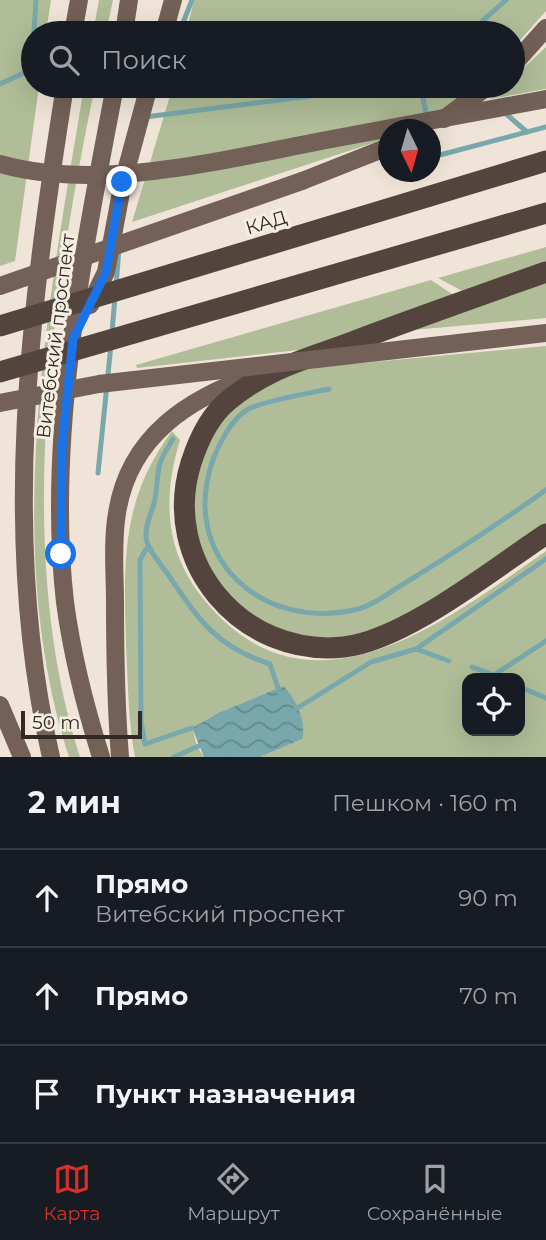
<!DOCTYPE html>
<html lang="ru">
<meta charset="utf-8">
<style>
body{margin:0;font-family:Montserrat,sans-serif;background:#242831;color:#f1f3f6}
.controls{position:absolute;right:21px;bottom:21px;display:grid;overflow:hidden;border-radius:14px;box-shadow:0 7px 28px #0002}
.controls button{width:63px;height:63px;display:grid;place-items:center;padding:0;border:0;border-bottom:2px solid #363941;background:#171b24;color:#f1f3f6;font:35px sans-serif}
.compass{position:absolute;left:378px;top:119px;width:63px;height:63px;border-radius:50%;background:#171b24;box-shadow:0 7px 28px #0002;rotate:175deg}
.scale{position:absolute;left:21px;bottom:18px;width:121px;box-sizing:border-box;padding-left:7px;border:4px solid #322925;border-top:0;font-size:19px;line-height:24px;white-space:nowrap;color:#322925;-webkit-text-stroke:5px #f7eee3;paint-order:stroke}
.stop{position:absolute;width:21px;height:21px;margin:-16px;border:5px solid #1a73e8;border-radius:50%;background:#fff}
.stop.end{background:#1a73e8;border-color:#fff;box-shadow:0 2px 7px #0008}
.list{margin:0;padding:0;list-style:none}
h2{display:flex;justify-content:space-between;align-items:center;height:91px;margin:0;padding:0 28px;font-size:30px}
h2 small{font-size:23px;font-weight:400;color:#9ea1a6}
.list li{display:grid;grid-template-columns:46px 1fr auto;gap:21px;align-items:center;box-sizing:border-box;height:98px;padding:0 28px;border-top:2px solid #363941}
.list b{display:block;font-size:26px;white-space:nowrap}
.list p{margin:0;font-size:23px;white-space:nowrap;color:#9ea1a6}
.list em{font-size:23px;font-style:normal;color:#9ea1a6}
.icon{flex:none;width:38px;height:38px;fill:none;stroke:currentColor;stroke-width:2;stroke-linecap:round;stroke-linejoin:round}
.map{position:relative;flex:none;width:546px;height:757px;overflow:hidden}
.search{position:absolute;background:#171b24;box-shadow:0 7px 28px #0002;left:21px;right:21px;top:21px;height:77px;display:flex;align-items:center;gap:18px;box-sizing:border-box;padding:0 24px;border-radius:38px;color:#9ea1a6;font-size:26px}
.sheet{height:385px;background:#171b24}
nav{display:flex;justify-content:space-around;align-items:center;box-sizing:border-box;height:98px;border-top:2px solid #363941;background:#171b24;font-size:19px;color:#9ea1a6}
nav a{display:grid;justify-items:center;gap:4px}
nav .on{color:#d93025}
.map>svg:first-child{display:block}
.grass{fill:#b0bd98;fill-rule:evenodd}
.water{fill:url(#water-waves)}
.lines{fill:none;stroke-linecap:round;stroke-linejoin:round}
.stream{stroke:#78a8ab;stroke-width:5}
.major{stroke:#736157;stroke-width:18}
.highway{stroke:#53443d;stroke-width:21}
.major-bridge{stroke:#736157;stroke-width:18}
.highway-bridge{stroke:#53443d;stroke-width:21}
.route{stroke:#1a73e8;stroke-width:9}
.labels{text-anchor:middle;stroke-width:6;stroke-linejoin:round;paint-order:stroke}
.street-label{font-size:19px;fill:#322925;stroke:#f7eee3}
</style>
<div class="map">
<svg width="546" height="757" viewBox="0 0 546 757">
<defs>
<pattern id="water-waves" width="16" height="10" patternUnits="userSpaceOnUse" patternTransform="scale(1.75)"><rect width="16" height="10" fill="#78a8ab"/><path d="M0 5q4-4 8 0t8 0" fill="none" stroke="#63898b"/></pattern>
</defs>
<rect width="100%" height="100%" fill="#efe4d7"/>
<!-- grass -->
<g class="grass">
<path d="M0,0H51L46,33H33V86H39L15,261L0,266Z"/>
<path d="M99,0H113L106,33H93Z"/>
<path d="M194,0H546V11L513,48V33H186Z"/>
<path d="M546,47V89L490,99L505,86H513V78Z"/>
<path d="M84,86H95C52,294 13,550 80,757H69C0,544 49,301 84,86Z"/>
<path d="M173,86H479L450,107L388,130V138L132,222Z"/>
<path d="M546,247V262L464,292L438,278Z"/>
<path d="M431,280L455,296L316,348L137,368L136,365Z"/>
<path d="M546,281V318L402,331Z"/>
<path d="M546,346V525L387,629L333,642L275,630L234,602L201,557L191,499L207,441L231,409L287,370Z"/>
<path d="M172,431L180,440C163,496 164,549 202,597C307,730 443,623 546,551V757H260L301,739L283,686L218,713L192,728L197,746L204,757H135C128,721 128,682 126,645C124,563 120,501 172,431ZM467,678H520V731H467Z"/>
</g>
<!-- water -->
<path class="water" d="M283,686C295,697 307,722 302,739L260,757H204L192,728L218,713Z"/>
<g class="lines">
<!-- stream -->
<g class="stream">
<path d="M34,33L36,0"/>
<path d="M179,33L192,0"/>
<path d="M469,33L506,0"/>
<path d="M0,84L30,70L33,36"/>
<path d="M415,86L423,98L427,118"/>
<path d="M505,113L527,132"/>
<path d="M145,117L390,86"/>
<path d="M430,132L436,156L546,127"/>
<path d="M116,287L119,248"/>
<path d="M112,332L115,297"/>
<path d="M329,389C311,393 261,401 247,410C232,419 220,442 214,457C177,555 261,633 358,609C372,606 387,594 400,586C450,556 498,524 546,490"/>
<path d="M173,439C154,469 160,467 155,499C153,512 145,522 146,536C146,548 160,563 167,573C198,618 214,646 270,664L280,694"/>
<path d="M98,473L111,345"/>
<path d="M151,550L146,549L140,560L141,721L145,744L192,728"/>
<path d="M416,649L546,559"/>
<path d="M472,667L501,678"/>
<path d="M494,675L546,641"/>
<path d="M520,687L546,698"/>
<path d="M291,712L371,662L416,649L449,661"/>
<path d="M174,757L203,744"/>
</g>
<!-- major -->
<g class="major">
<path d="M73,33L79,0"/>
<path d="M124,33L129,0"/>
<path d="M164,33L173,0"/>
<path d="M513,65L546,28"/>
<path d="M444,119L488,86"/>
<path d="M302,181L388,147"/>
<path d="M90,305L106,272L123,182L149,86"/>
<path d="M0,705L22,757"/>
<path d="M51,757C0,538 30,306 65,86"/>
<path d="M101,757C85,706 72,655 65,602C46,436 84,249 115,86"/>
<path d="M120,757C116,706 115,655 115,603C115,574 112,542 117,513C129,436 189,398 256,375"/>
</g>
<!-- highway -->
<path class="highway" d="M546,272C481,295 416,318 352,342C304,360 270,367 229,400C210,415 198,441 191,463C160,562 242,658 344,647C405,640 493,569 546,534"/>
<!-- major-bridge -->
<g class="major-bridge">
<path d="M0,164C99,192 222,160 321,141C396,127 471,113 546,99"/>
<path d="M0,286L302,181"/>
<path d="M0,403L99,384L546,333"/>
</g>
<!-- highway-bridge -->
<g class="highway-bridge">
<path d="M0,326L546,161"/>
<path d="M0,372L546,213"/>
</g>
</g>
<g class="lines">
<!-- route -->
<path class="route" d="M61,554L62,448L73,339L106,272L122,182"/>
</g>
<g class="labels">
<!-- street labels -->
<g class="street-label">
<text transform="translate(266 222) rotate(-17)" y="7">КАД</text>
<text transform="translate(55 336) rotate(-83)" y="7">Витебский проспект</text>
</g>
</g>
</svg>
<div class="controls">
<button><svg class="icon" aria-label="locate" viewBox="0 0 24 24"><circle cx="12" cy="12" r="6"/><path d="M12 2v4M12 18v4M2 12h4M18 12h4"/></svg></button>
</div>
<svg class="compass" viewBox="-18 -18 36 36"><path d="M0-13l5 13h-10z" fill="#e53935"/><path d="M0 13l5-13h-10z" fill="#9ea1a6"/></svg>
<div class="scale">50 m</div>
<div class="stop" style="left:61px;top:554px"></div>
<div class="stop end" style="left:122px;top:182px"></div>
<div class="search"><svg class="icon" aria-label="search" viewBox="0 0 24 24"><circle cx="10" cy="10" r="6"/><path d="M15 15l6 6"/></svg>Поиск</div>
</div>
<section class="sheet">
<h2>2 мин<small>Пешком · 160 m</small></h2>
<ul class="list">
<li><svg class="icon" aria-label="ahead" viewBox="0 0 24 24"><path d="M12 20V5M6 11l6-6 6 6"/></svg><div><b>Прямо</b><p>Витебский проспект</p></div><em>90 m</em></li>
<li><svg class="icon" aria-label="ahead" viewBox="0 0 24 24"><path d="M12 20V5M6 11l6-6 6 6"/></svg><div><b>Прямо</b></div><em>70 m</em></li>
<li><svg class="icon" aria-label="arrive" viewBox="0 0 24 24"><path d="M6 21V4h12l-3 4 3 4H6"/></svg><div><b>Пункт назначения</b></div></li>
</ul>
</section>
<nav>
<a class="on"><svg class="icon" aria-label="map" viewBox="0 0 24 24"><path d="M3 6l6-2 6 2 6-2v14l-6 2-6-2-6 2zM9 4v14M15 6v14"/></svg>Карта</a>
<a><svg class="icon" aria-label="directions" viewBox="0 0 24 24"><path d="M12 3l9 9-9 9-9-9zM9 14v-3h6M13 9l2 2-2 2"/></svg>Маршрут</a>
<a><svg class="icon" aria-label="saved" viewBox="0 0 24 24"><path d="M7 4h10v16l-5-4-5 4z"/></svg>Сохранённые</a>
</nav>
